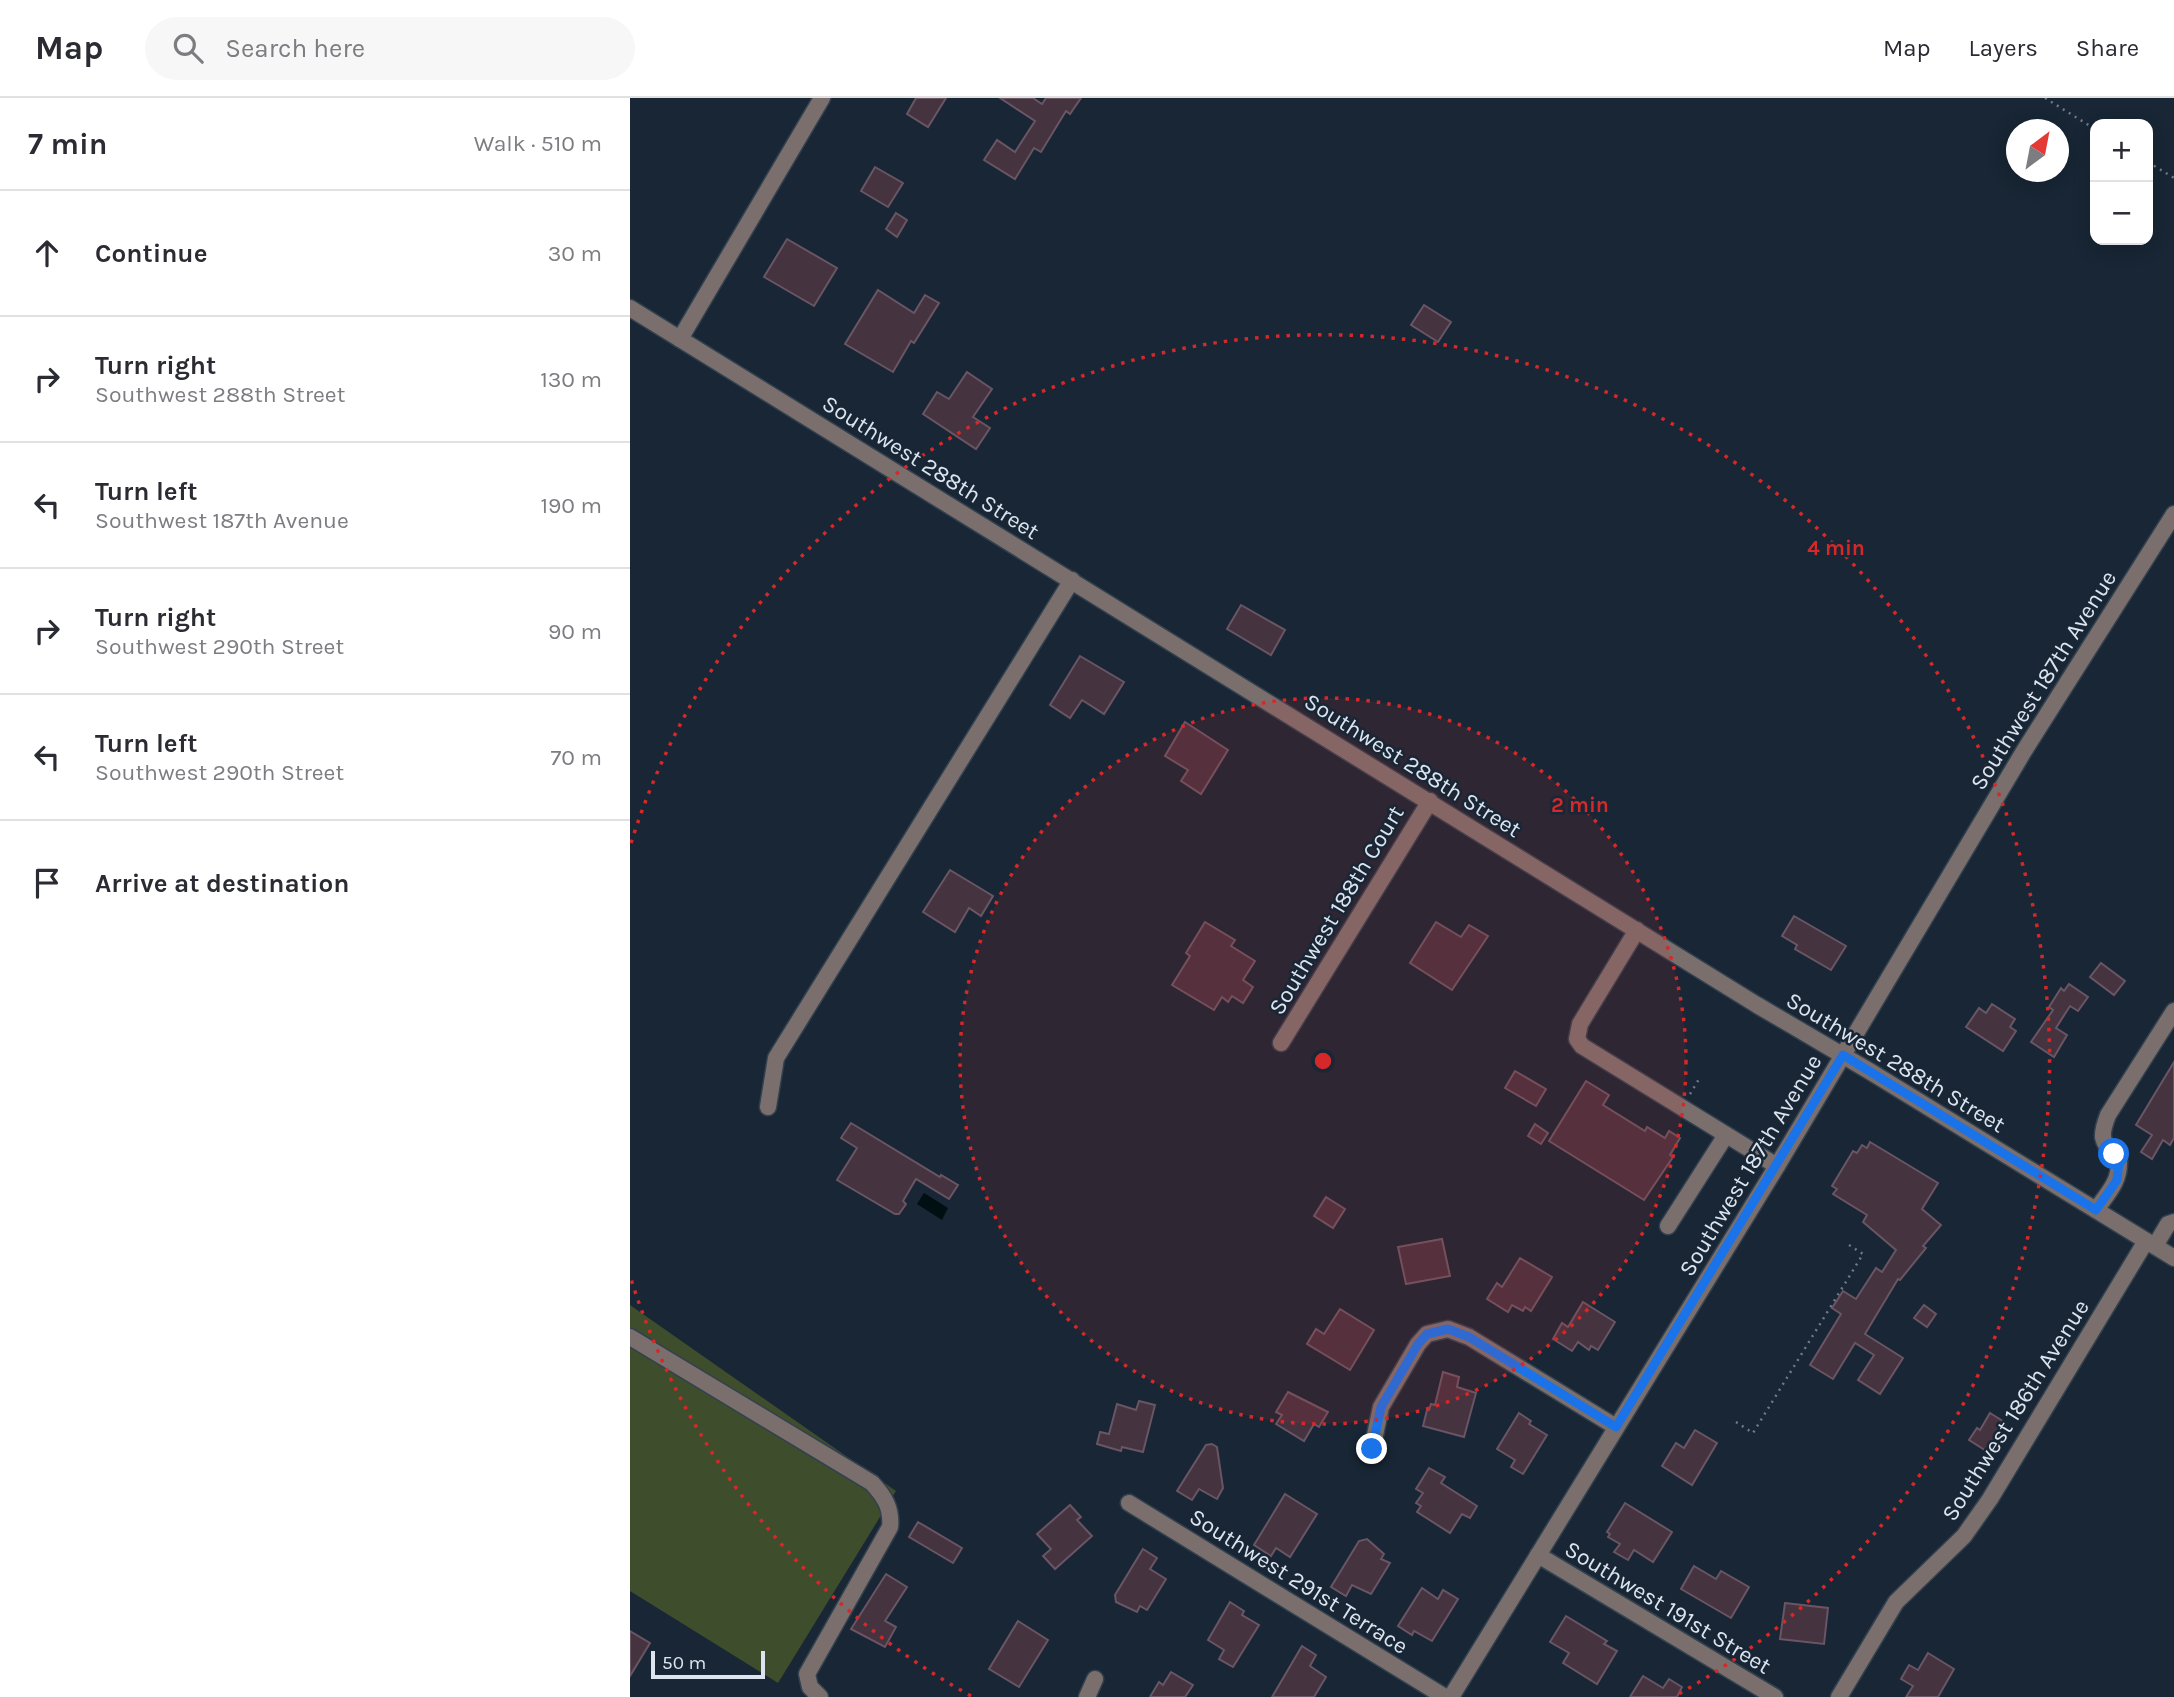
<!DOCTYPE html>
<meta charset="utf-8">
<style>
body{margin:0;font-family:Karla,sans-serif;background:#f7f7f7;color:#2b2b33}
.controls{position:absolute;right:21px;top:21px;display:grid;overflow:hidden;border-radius:14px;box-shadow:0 4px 18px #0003}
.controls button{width:63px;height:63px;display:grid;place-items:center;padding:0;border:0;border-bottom:2px solid #e1e1e2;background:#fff;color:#2b2b33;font:35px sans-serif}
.compass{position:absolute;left:1376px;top:21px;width:63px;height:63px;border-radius:50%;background:#fff;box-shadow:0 4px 18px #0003;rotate:32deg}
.scale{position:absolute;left:21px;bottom:18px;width:114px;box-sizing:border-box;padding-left:7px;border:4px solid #dce5ef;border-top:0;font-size:19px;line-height:24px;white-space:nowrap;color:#dce5ef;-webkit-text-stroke:5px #182635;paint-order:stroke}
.stop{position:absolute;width:21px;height:21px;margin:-16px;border:5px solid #1a73e8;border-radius:50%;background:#fff}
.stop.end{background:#1a73e8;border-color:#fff;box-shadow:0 2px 7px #0008}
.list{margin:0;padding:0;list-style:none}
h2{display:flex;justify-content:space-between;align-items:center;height:91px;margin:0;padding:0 28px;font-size:30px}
h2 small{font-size:23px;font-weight:400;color:#7c7c81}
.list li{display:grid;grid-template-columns:46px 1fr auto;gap:21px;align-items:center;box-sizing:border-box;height:126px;padding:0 28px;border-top:2px solid #e1e1e2}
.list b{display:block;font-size:26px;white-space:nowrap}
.list p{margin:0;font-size:23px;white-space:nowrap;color:#7c7c81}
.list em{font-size:23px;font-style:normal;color:#7c7c81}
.icon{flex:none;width:38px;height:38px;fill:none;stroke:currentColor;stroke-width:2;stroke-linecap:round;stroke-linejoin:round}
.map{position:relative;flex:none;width:1544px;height:1599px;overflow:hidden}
header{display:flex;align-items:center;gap:42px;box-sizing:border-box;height:98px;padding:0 35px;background:#fff;border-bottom:2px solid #e1e1e2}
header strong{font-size:33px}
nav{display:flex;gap:38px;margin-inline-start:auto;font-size:24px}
.search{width:490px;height:63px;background:#f7f7f7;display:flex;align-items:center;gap:18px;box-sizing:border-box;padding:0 24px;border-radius:38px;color:#7c7c81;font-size:26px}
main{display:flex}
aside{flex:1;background:#fff}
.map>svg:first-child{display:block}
.green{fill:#3e4e2c}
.water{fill:#000f12}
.building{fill:#453340;stroke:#695563;stroke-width:2}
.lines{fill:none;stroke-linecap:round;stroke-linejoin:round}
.minor-casing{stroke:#33414f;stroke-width:19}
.path{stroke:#6f7b88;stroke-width:2.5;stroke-dasharray:2 5;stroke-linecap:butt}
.minor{stroke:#7b6f6e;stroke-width:16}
.route{stroke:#1a73e8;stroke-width:9}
.ring{fill:none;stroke:#d62828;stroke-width:3.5;stroke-dasharray:3.5 7}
.labels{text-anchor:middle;stroke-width:5;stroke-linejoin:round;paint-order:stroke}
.street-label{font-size:23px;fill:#dce5ef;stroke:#182635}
.centre{fill:#d62828;stroke:#182635;stroke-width:3.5}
.ring-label{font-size:21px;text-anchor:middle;font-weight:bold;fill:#d62828;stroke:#182635;stroke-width:5;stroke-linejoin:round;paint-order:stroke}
</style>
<header>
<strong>Map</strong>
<div class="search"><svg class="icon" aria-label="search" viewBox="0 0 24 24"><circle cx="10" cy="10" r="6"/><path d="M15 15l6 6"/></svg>Search here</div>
<nav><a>Map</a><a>Layers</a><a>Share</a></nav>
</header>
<main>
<aside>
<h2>7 min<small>Walk · 510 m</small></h2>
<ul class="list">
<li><svg class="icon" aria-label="ahead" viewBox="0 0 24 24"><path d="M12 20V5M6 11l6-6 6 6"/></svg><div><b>Continue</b></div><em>30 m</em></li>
<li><svg class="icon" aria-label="right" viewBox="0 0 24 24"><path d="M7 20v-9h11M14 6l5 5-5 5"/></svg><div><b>Turn right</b><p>Southwest 288th Street</p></div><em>130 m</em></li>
<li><svg class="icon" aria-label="left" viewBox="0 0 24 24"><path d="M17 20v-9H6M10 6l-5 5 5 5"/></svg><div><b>Turn left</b><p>Southwest 187th Avenue</p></div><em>190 m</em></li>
<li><svg class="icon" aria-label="right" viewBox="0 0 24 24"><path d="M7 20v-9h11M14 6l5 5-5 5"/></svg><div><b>Turn right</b><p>Southwest 290th Street</p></div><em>90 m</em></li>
<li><svg class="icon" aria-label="left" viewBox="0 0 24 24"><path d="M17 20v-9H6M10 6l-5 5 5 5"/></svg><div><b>Turn left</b><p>Southwest 290th Street</p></div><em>70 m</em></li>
<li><svg class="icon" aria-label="arrive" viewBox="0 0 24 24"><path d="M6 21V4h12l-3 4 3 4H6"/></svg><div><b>Arrive at destination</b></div></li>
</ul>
</aside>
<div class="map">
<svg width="1544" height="1599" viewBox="0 0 1544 1599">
<rect width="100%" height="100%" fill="#182635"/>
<!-- green -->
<path class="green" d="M0,1207L266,1393L148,1585L0,1493Z"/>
<!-- water -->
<path class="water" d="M294,1095L318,1110L312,1122L287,1106Z"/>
<!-- building -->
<g class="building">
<path d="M286,0H316L298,29L277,16Z"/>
<path d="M370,0H403L412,6L416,0H451L440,16L436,13L411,54L404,50L385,81L354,62L367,42L385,54L405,23Z"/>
<path d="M245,69L273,85L258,109L231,93Z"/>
<path d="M266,115L277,122L267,139L256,131Z"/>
<path d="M157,141L207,170L184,208L134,179Z"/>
<path d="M248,192L284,215L295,197L309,205L284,245L281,243L263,274L215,246Z"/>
<path d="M794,207L821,224L808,244L781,227Z"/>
<path d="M337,274L362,291L343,319L360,330L346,351L293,316L307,294L319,301Z"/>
<path d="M611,507L655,532L641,557L597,531Z"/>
<path d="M450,558L494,584L474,616L452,602L440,620L420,607Z"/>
<path d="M555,624L598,652L571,696L551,683L558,672L535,658Z"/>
<path d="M320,772L363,798L351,818L339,810L325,834L293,814Z"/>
<path d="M1164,818L1216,848L1201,872L1165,851L1167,847L1152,838Z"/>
<path d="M575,824L605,842L601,848L625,863L613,882L623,889L613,905L602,898L598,904L592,899L584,912L542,887L560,858L556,855Z"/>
<path d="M806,824L831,839L839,827L858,838L822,892L780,865Z"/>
<path d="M1471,865L1495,883L1484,897L1460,879Z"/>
<path d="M1439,886L1458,899L1448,913L1440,908L1426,930L1437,937L1424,959L1401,944L1423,912L1419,909L1431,890L1434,893Z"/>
<path d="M1362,906L1385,921L1380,929L1386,933L1373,953L1336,929L1349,910L1356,915Z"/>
<path d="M1544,964V1040L1540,1047L1533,1042L1522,1061L1511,1054L1522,1037L1506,1027Z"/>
<path d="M885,973L916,991L906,1008L875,990Z"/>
<path d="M956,983L979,997L973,1007L1015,1033L1017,1029L1035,1040L1039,1033L1050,1040L1040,1057L1043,1059L1014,1102L919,1043Z"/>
<path d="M221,1025L310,1079L311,1077L328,1087L319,1101L286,1081L273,1103L276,1106L269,1116H265L207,1082L227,1050L211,1040Z"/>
<path d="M905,1026L918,1035L911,1046L898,1038Z"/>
<path d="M1240,1044L1308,1085L1292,1111L1311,1127L1293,1148L1296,1150L1270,1182L1268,1181L1235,1236L1273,1260L1250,1296L1228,1282L1244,1257L1225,1245L1203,1281L1180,1267L1211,1216L1202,1210L1213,1193L1226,1201L1246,1170L1252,1174L1266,1152L1233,1124L1237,1117L1203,1096L1207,1091L1202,1088L1223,1053L1227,1055L1232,1047L1237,1050Z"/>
<path d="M696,1099L715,1111L703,1130L684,1118Z"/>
<path d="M812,1141L820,1178L776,1186L768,1149Z"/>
<path d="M890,1160L922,1179L901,1213L895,1209L893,1213L882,1207L878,1214L857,1201L867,1185L872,1189Z"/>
<path d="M953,1204L985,1224L968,1252L961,1248L959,1252L948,1244L942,1253L923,1241L932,1225L938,1229Z"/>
<path d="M1294,1207L1306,1216L1297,1229L1284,1220Z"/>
<path d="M710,1211L744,1232L720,1272L677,1246L686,1231L694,1236Z"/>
<path d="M813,1274L829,1279L827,1289L846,1295L834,1339L793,1328L797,1312H799L801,1306L805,1307Z"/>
<path d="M658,1294L698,1314L689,1329L684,1326L674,1343L646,1326L652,1317L646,1314Z"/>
<path d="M509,1303L525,1307L513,1354L492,1349L491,1353L467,1346L470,1334L479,1336L487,1306L506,1312Z"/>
<path d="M889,1315L901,1323L899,1326L917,1337L893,1376L881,1369L885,1362L867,1351Z"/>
<path d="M1360,1315L1376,1325L1358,1354L1339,1342L1347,1330L1350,1332Z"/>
<path d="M1065,1332L1087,1345L1062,1387L1032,1368L1046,1345L1054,1350Z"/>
<path d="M582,1346L587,1349L593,1390L587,1401L569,1391L562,1402L547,1393L576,1347Z"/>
<path d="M799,1370L815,1379L811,1385L847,1408L840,1420L832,1416L820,1435L787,1414L791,1408L786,1405L793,1395L786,1391Z"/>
<path d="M655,1396L687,1416L660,1459L646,1450L641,1458L624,1447Z"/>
<path d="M995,1405L1042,1434L1023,1464L1004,1452L998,1462L984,1454L990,1446L978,1439L980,1436L977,1434Z"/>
<path d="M440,1407L451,1419L447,1422L462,1438L425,1471L413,1458L421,1451L407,1436Z"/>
<path d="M288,1424L332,1450L323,1465L279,1439Z"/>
<path d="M737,1441L754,1456L751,1461L760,1465L741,1496L722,1487L716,1498L701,1489L729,1443Z"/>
<path d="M513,1451L527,1460L520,1471L536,1481L517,1512L510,1508L507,1514L486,1504L485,1497Z"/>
<path d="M1064,1468L1086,1481L1091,1473L1119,1489L1101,1520L1051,1491Z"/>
<path d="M256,1476L277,1489L255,1523L266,1529L255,1549L221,1531Z"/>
<path d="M792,1490L808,1501L813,1492L828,1501L802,1543L784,1533L782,1537L768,1528Z"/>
<path d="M600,1504L614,1513L612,1517L629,1527L603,1569L589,1561L594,1552L578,1542Z"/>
<path d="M1155,1505L1198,1510L1194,1546L1150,1541Z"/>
<path d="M936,1518L977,1543L974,1546L987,1553L967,1586L933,1565L939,1555L920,1544Z"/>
<path d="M388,1523L418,1542L389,1589L359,1571Z"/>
<path d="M0,1533L20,1545L0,1578Z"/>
<path d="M672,1548L686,1557L680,1568L696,1579L684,1599H642Z"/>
<path d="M1298,1555L1324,1571L1308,1599H1276L1283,1588L1271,1581L1279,1567L1288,1572Z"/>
<path d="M541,1574L563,1587L555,1599H520L529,1584L533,1587Z"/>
<path d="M1013,1578L1033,1590L1039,1581L1052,1589L1047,1599H1000Z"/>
</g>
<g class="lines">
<!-- minor casing -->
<g class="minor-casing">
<g id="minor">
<path d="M0,210L1127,907L1241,974L1544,1160"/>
<path d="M50,241L192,0"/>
<path d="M1007,832L950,926L947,941L952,948L1147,1068"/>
<path d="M651,945L800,703"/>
<path d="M138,1009L146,960L442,482"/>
<path d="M1466,1112C1477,1096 1490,1084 1489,1063C1473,1043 1468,1043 1478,1017L1544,913"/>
<path d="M1038,1128L1096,1037"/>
<path d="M1525,1148L1538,1126L1544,1124"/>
<path d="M0,1239L242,1385C254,1398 262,1410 260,1429L177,1576L180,1589L190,1599"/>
<path d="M742,1351L751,1309L788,1246L797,1236L818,1231L839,1239L986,1329"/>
<path d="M499,1405L815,1599"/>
<path d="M908,1457L1145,1599"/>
<path d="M457,1599L465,1581"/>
<path d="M821,1599L1147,1068L1394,653L1544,416"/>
<path d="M1209,1599L1266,1504L1334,1438L1360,1401L1516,1143"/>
</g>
</g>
<!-- path -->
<g class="path">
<path d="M1415,0L1465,31"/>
<path d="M1518,64L1544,80"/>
<path d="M1060,996L1069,981"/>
<path d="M1106,1324L1123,1335L1233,1156L1216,1145"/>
</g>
<!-- minor -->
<use href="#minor" class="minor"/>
</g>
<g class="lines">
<!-- route -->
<path class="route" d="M742,1351L751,1309L788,1246L797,1236L818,1231L839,1239L986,1329L1213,957L1466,1112L1487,1082L1489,1063L1484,1056"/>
</g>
<!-- distance rings -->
<circle cx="693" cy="963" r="363" fill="#d62828" fill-opacity=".12"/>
<g class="ring">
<circle cx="693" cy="963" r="363"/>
<path d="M341 1598A726 726 0 0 1 1 1181M1 745A726 726 0 1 1 1045 1598"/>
</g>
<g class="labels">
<!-- street labels -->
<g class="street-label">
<text transform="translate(301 369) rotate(32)" y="8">Southwest 288th Street</text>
<text transform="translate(1413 582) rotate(-58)" y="8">Southwest 187th Avenue</text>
<text transform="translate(783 667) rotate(32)" y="8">Southwest 288th Street</text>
<text transform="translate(706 812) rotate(-59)" y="8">Southwest 188th Court</text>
<text transform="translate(1266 964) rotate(31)" y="8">Southwest 288th Street</text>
<text transform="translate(1120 1067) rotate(-59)" y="8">Southwest 187th Avenue</text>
<text transform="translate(1385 1312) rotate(-58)" y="8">Southwest 186th Avenue</text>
<text transform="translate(669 1483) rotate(32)" y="8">Southwest 291st Terrace</text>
<text transform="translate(1038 1509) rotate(31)" y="8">Southwest 191st Street</text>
</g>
</g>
<circle cx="693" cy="963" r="10" class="centre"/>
<g class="ring-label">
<text x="1206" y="457">4 min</text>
<text x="950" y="714">2 min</text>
</g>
</svg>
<div class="controls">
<button>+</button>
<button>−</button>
</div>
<svg class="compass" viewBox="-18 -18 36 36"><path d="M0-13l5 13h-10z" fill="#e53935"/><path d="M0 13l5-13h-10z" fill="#7c7c81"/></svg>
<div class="scale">50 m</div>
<div class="stop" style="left:1484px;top:1056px"></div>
<div class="stop end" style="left:742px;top:1351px"></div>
</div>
</main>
